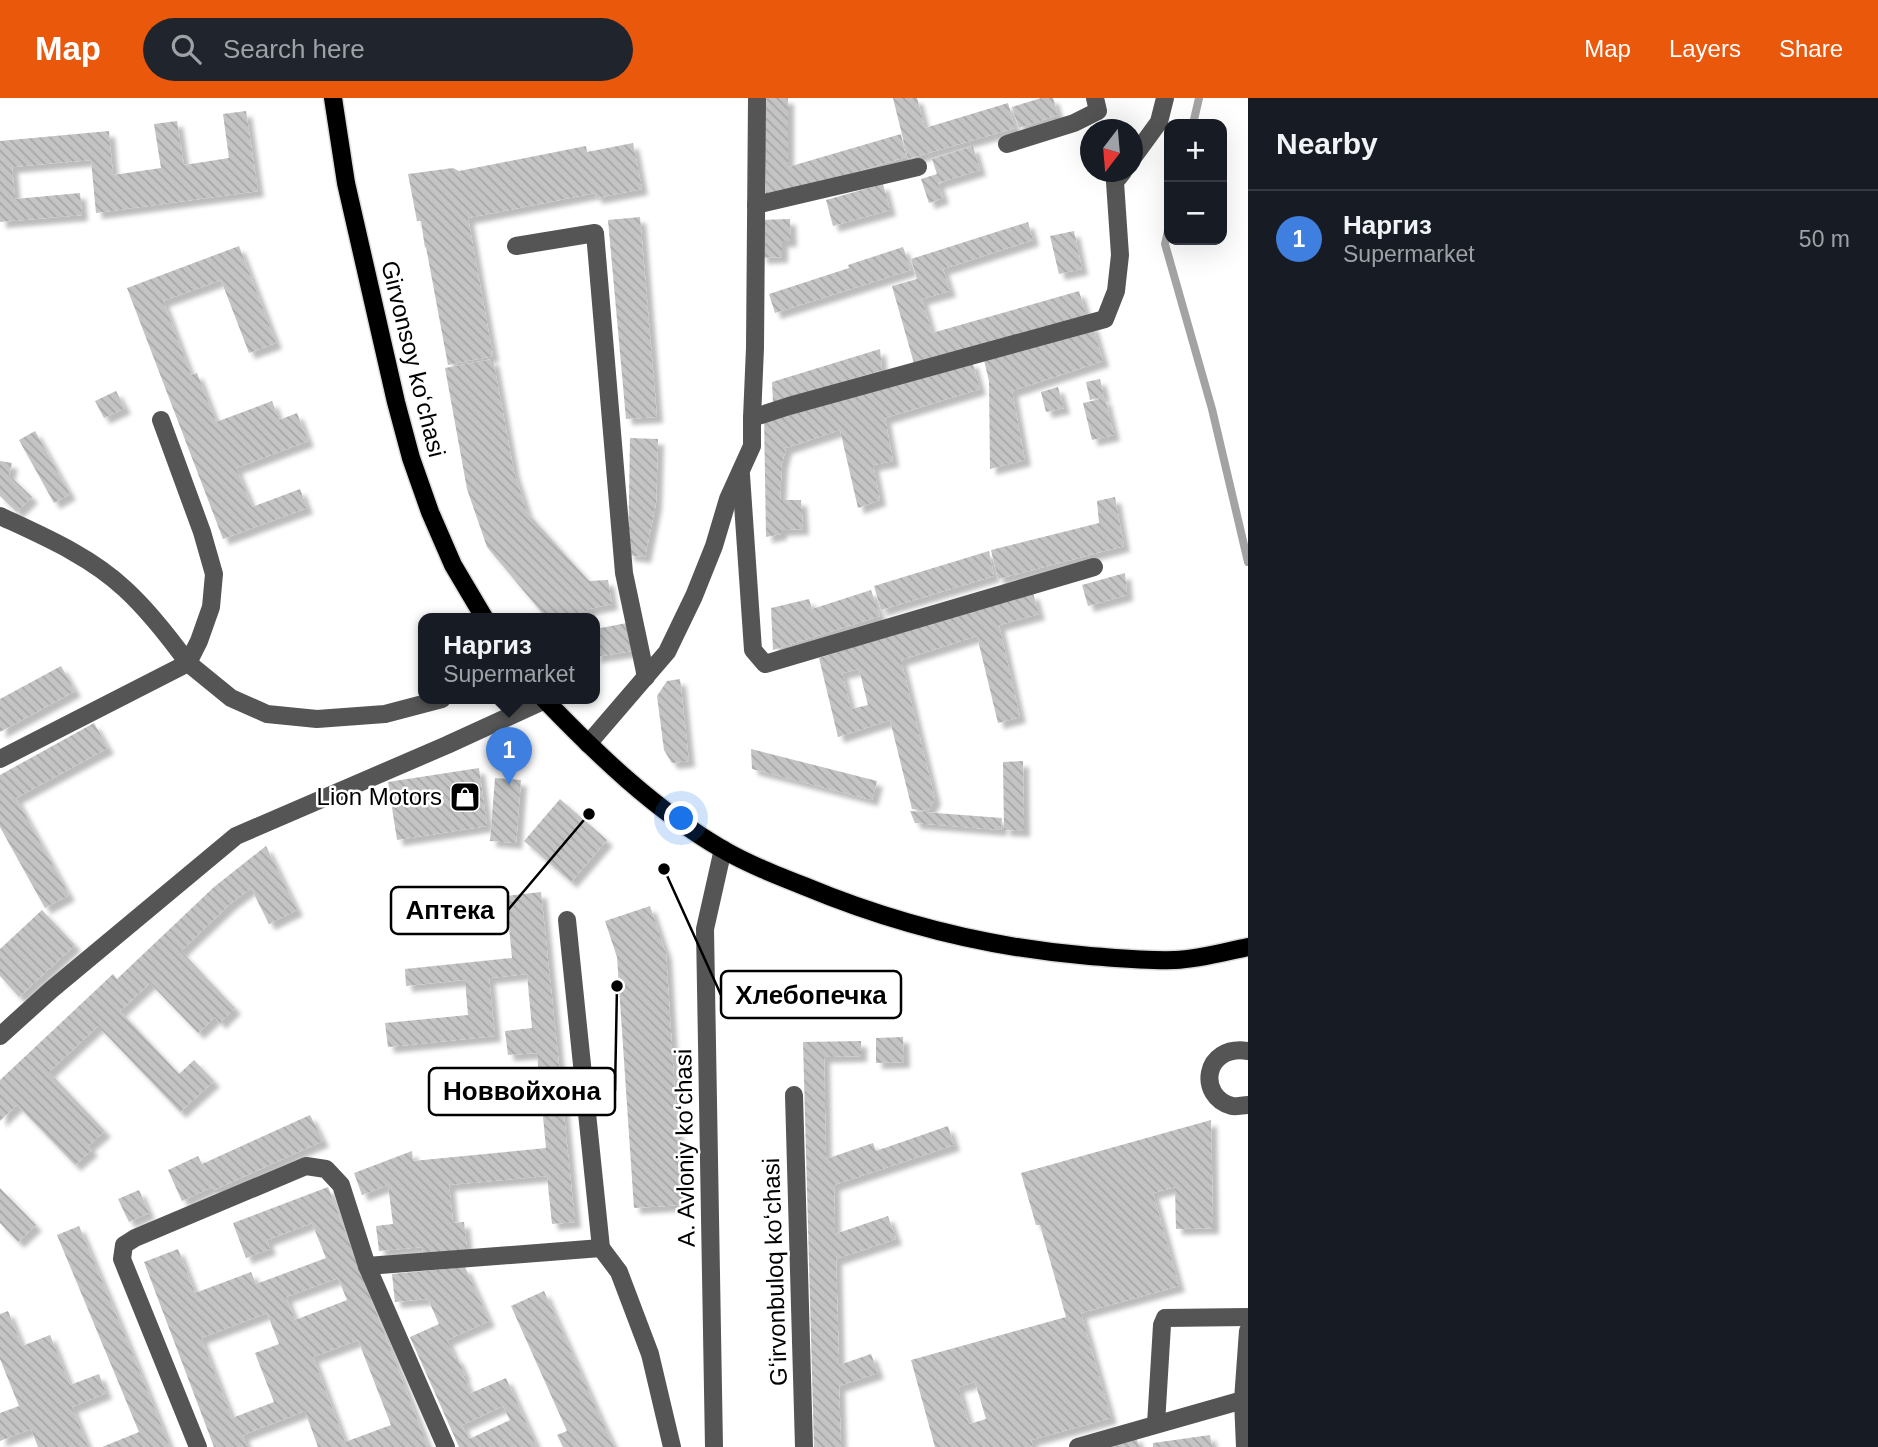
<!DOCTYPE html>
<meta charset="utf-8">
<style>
body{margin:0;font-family:Arial,sans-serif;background:#20242c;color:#f1f3f6}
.controls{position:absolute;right:21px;top:21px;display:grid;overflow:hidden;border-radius:14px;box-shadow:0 7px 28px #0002}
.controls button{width:63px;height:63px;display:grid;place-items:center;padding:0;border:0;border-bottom:2px solid #363941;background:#171b24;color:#f1f3f6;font:35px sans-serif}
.compass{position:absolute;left:1080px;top:21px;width:63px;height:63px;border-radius:50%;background:#171b24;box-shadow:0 7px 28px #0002;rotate:196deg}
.you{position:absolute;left:682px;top:721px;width:24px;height:24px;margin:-18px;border:5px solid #fff;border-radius:50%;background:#1a73e8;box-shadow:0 0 0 10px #1a73e833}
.badge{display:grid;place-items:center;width:46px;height:46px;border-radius:50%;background:#ea580c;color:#fff;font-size:23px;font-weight:700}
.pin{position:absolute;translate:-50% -58px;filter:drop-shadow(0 2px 4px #0008)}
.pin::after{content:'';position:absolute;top:37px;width:24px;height:21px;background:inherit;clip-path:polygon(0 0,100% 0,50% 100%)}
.popup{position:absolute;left:418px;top:515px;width:182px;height:91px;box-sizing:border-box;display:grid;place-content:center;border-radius:14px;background:#171b24;filter:drop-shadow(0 2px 5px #0005);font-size:23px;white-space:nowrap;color:#9ea1a6}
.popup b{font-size:26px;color:#f1f3f6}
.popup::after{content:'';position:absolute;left:50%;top:100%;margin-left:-14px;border:14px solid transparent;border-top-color:#171b24}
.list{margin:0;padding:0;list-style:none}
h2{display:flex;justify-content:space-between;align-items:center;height:91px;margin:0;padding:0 28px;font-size:30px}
h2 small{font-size:23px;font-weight:400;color:#9ea1a6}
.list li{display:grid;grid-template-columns:46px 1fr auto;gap:21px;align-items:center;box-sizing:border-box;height:98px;padding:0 28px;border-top:2px solid #363941}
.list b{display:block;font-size:26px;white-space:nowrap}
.list p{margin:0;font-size:23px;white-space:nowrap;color:#9ea1a6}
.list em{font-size:23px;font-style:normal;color:#9ea1a6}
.icon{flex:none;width:38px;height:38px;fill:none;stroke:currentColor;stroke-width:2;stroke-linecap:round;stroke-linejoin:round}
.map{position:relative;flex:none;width:1248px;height:1349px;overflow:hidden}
header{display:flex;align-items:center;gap:42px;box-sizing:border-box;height:98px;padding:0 35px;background:#ea580c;color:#fff}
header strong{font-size:33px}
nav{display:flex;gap:38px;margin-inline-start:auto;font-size:24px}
.search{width:490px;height:63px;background:#20242c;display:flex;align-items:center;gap:18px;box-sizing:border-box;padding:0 24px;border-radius:38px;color:#9ea1a6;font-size:26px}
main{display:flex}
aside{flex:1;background:#171b24}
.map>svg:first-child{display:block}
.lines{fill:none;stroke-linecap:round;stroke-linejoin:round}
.stream{stroke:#a3a3a3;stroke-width:8}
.building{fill:url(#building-back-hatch);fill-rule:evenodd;filter:url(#shadow)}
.major-casing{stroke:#dbdbdb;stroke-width:21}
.minor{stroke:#555;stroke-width:18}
.major{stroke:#000;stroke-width:18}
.labels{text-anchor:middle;stroke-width:5;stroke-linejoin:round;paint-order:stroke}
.street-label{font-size:24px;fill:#000;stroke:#fff}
.poi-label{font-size:24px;fill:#000;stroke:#fff;text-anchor:end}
.leader{fill:none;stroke:#000;stroke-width:2.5}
.callout-dot{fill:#000;stroke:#fff;stroke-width:2.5}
.callout{fill:#fff;stroke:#000;stroke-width:2.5}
.callout-label{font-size:26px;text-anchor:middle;font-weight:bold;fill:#000}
</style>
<header>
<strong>Map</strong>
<div class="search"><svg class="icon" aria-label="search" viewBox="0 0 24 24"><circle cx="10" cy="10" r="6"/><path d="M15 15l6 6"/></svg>Search here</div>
<nav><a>Map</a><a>Layers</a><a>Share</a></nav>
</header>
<main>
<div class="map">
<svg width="1248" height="1349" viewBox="0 0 1248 1349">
<defs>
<pattern id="building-back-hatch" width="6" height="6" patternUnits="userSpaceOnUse" patternTransform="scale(1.75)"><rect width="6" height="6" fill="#c4c4c4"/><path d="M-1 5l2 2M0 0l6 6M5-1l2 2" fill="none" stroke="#a7a7a7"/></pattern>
<filter id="shadow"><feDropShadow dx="6" dy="6" stdDeviation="2" flood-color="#0004"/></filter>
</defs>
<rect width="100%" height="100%" fill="#fff"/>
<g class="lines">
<!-- stream -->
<g class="stream">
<path d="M1193,26L1199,0"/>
<path d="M1169,128L1165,146L1212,311L1248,464"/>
</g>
</g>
<!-- building -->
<g class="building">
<path d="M768,0H788V69L901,36L906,59L766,101L764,1Z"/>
<path d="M893,0H917L925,30L1008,5L1015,30L908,61Z"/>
<path d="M1041,0H1053L1058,17L1019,30L1012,9Z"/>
<path d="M246,13L258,93L96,115L91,62L12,69L15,101L80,95L82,117L0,124V43L109,33L113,77L161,70L154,26L177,23L184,67L229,60L223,16Z"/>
<path d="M633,45L642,91L596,100L595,95L468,120L493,258L448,267L426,149L425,150L421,123H417L408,76L453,70L459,73L586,48L587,54Z"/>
<path d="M973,48L980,72L938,85L943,100L929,105L921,81L937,76L932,61Z"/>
<path d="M883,86L890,112L833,128L826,102Z"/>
<path d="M640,119L657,319L626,321L608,122Z"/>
<path d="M790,121L791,143H782V159L761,160L760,122Z"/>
<path d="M1028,124L1033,142L943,171L950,193L922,201L932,235L1079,193L1087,220L915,269L892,188L917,181L911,161Z"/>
<path d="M1074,133L1082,171L1059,176L1050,138Z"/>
<path d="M239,148L276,245L249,255L221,182L163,203L191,277L197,275L216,324L272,303L279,322L297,315L308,343L236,370L252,409L300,391L307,410L223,441L127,190Z"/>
<path d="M903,149L911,172L775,215L769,196L849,170L848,167Z"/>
<path d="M1092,226L1103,263L1012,293L1025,362L990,371L989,283L983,258Z"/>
<path d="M880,251L882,272L773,305L772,284Z"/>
<path d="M493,261L514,374L527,414L589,483L608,482L612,506L589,511L587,513L547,521L487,449L467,391L445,270Z"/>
<path d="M972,263L980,291L885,320L893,363L873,367L880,402L858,410L840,332L786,350L782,365L780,402H801L803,431L781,432V436L766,439L764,317Z"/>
<path d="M1100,281L1104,298L1090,302L1086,284Z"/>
<path d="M1058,289L1064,310L1046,314L1041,294Z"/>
<path d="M116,293L125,310L104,320L95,303Z"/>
<path d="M1105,300L1114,337L1092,342L1083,305Z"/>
<path d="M35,333L70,396L54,405L19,342Z"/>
<path d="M630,340L658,341L656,405L645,459L628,457Z"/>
<path d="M0,363L12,365L9,377L32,399L17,414L0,398Z"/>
<path d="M1115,399L1124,448L998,481L991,452L1099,425L1097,403Z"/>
<path d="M989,453L994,478L881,512L874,488Z"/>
<path d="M1125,475L1127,497L1088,508L1082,487Z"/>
<path d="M871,492L880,518L773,552L771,510L809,501L812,511Z"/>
<path d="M1033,495L1039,516L999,527L1020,619L998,625L977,538L901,562L935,701L928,713L912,711L890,622L838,639L819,560L871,543ZM859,571L868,607L851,611L842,575Z"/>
<path d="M627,525L632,553L595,559V531Z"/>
<path d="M61,568L75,593L0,634V601Z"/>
<path d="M680,581L689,663L672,665L664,652L657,598L667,583Z"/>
<path d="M94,625L108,650L16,700L69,797L45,810L0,729V677Z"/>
<path d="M751,651L877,683L872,702L752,671Z"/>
<path d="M1023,663L1024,733L1004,732L1003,664Z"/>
<path d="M479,670L487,728L397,742L388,684Z"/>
<path d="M495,680L521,682L516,745L490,743Z"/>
<path d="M560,701L607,742L571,784L524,743Z"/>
<path d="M910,713L1002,720L1001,732L915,725Z"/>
<path d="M266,748L297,812L269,826L251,790L230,806L181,853L235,910L220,925L215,919L198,935L150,885L120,913L179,976L194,962L214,983L180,1014L98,928L49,974L105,1033L88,1048L92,1052L75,1067L17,1007L0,1023V982L113,876L117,881L214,789Z"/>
<path d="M541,794L562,996L444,1008L442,991L539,981L537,955L508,957L505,933L532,930L527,876L489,880L495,938L388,949L385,925L468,917L465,882L406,888L405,871L512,860L506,798Z"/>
<path d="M650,808L666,856L682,1107L634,1110L617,859L605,823Z"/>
<path d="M42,812L75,847L19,899L0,878V851Z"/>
<path d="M903,939L904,964L876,965V940Z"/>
<path d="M861,943V958L824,959L826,1061L873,1045L876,1053L948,1028L954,1047L834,1087L835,1136L888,1118L896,1141L836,1161L839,1267L871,1256L878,1275L839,1288L841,1349H814L803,944Z"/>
<path d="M563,1007L575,1124L552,1126L547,1078L449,1087L453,1125L464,1124L467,1152L423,1157L422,1149L379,1153L376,1128L393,1126L388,1087L362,1097L354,1075L412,1053L413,1063L546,1050L542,1008Z"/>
<path d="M310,1017L323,1043L214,1092L212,1089L182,1103L168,1072L198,1058L202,1066Z"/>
<path d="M1211,1022L1213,1130L1176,1131L1175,1089L1153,1095L1179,1188L1081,1215L1111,1320L1031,1342L1033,1348L1029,1349H935L911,1262L1066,1219L1040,1127H1036L1021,1075ZM975,1284L986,1321L969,1326L958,1289Z"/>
<path d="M328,1089L428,1349H318L305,1313L243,1337L247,1349H214L144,1164L178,1151L195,1195L251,1174L256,1186L326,1160L312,1125L267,1142L270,1151L246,1160L233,1125ZM338,1180L347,1202L295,1222L286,1199ZM267,1215L279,1246L255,1255L274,1304L232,1320L201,1240ZM358,1242L391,1327L345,1344L313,1259Z"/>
<path d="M0,1090L36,1127L18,1144L0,1125Z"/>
<path d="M139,1092L149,1115L129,1124L118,1101Z"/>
<path d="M79,1128L135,1262L170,1349H102L139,1334L57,1137Z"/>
<path d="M465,1169L489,1223L447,1242L455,1260L457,1259L465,1277L463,1278L471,1295L506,1280L537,1349H516L515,1347L511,1349H459L410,1239L439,1226L428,1201L395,1204L392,1176ZM503,1308L510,1322L469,1341L462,1327Z"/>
<path d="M544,1193L600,1319L614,1349H563L557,1337L567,1333L511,1208Z"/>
<path d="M8,1213L22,1248L50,1237L70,1287L99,1276L106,1295L72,1309L88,1349H38L31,1331L0,1343V1315L19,1308L0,1261V1216Z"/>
<path d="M1210,1337L1212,1349H1153V1345Z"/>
<path d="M1136,1338L1139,1349H1104Z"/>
</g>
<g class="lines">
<!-- major casing -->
<g class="major-casing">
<g id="major">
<path d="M333,0L346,85L396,304L411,360L430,414L453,467L485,521"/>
<path d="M544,601C598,657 655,712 722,751C748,766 776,777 804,788C895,826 992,850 1090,858C1118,860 1147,863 1175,862C1199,861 1224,854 1248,849"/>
</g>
</g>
<!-- minor -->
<g class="minor">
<path d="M1007,46L1074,25L1098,13L1095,0"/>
<path d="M1132,61L1159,24L1165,0"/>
<path d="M756,107L918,69"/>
<path d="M516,148L595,135L624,475L646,579"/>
<path d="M752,320L755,250L757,0"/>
<path d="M741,377L753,552L765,566L1094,469"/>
<path d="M0,418C43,438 90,458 125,491C149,513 169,539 188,565L199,543L211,509L214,476L202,434L161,322"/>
<path d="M588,646L667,554L694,498L714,448L728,401L752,348V320L789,308L1105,221L1116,193L1120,157L1115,84L1123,74"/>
<path d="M0,661L188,565L231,600L267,616L317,621L385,616L442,601"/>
<path d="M0,938L51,892L236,738L447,647L545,602"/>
<path d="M1248,953C1203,946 1197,999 1232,1008C1236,1009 1243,1007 1248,1007"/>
<path d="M794,997L804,1349"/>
<path d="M601,1150L619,1174L650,1256L672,1349"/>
<path d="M367,1168L601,1150L567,822"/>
<path d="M1156,1326L1162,1227L1165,1220L1248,1219"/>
<path d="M198,1349L122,1161L124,1147L135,1140L306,1068L326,1071L341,1087L367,1168L446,1349"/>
<path d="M714,1349L705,831L723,751"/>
<path d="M1078,1349L1243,1302"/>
<path d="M1245,1349L1243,1302L1248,1233"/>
</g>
<!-- major -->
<use href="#major" class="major"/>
</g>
<!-- icons -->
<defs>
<g id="shop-square" transform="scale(1.575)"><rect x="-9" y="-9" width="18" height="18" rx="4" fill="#000" stroke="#fff"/><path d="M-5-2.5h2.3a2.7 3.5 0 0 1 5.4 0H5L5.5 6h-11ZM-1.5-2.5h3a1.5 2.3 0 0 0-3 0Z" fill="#fff"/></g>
</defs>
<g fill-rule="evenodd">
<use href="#shop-square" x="465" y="699"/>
</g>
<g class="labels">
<!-- street labels -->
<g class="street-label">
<text transform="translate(413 261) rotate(76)" y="8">Girvonsoy koʻchasi</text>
<text transform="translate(685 1050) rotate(-91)" y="8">A. Avloniy ko‘chasi</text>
<text transform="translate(775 1174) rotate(-92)" y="8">Gʻirvonbuloq koʻchasi</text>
</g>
<!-- poi labels -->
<g class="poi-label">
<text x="442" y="707">Lion Motors</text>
</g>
</g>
<!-- callouts -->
<path class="leader" d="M589 716L508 812M664 771L721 897M617 888L615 993"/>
<g class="callout-dot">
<circle cx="589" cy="716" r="7"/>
<circle cx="664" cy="771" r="7"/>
<circle cx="617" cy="888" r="7"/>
</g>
<g class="callout">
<rect x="391" y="789" width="117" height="47" rx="7"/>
<rect x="721" y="873" width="180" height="47" rx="7"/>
<rect x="429" y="970" width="186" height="47" rx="7"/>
</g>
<g class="callout-label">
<text x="450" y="821">Аптека</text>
<text x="811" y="906">Хлебопечка</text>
<text x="522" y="1002">Новвойхона</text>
</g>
</svg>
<div class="controls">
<button>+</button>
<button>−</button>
</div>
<svg class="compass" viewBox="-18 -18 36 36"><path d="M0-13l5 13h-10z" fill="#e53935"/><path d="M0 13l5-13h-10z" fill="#9ea1a6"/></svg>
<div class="you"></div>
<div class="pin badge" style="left:509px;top:687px;background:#3f7fe0">1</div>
<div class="popup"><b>Наргиз</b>Supermarket</div>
</div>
<aside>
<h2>Nearby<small></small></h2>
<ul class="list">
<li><span class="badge" style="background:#3f7fe0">1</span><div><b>Наргиз</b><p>Supermarket</p></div><em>50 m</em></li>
</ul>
</aside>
</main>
